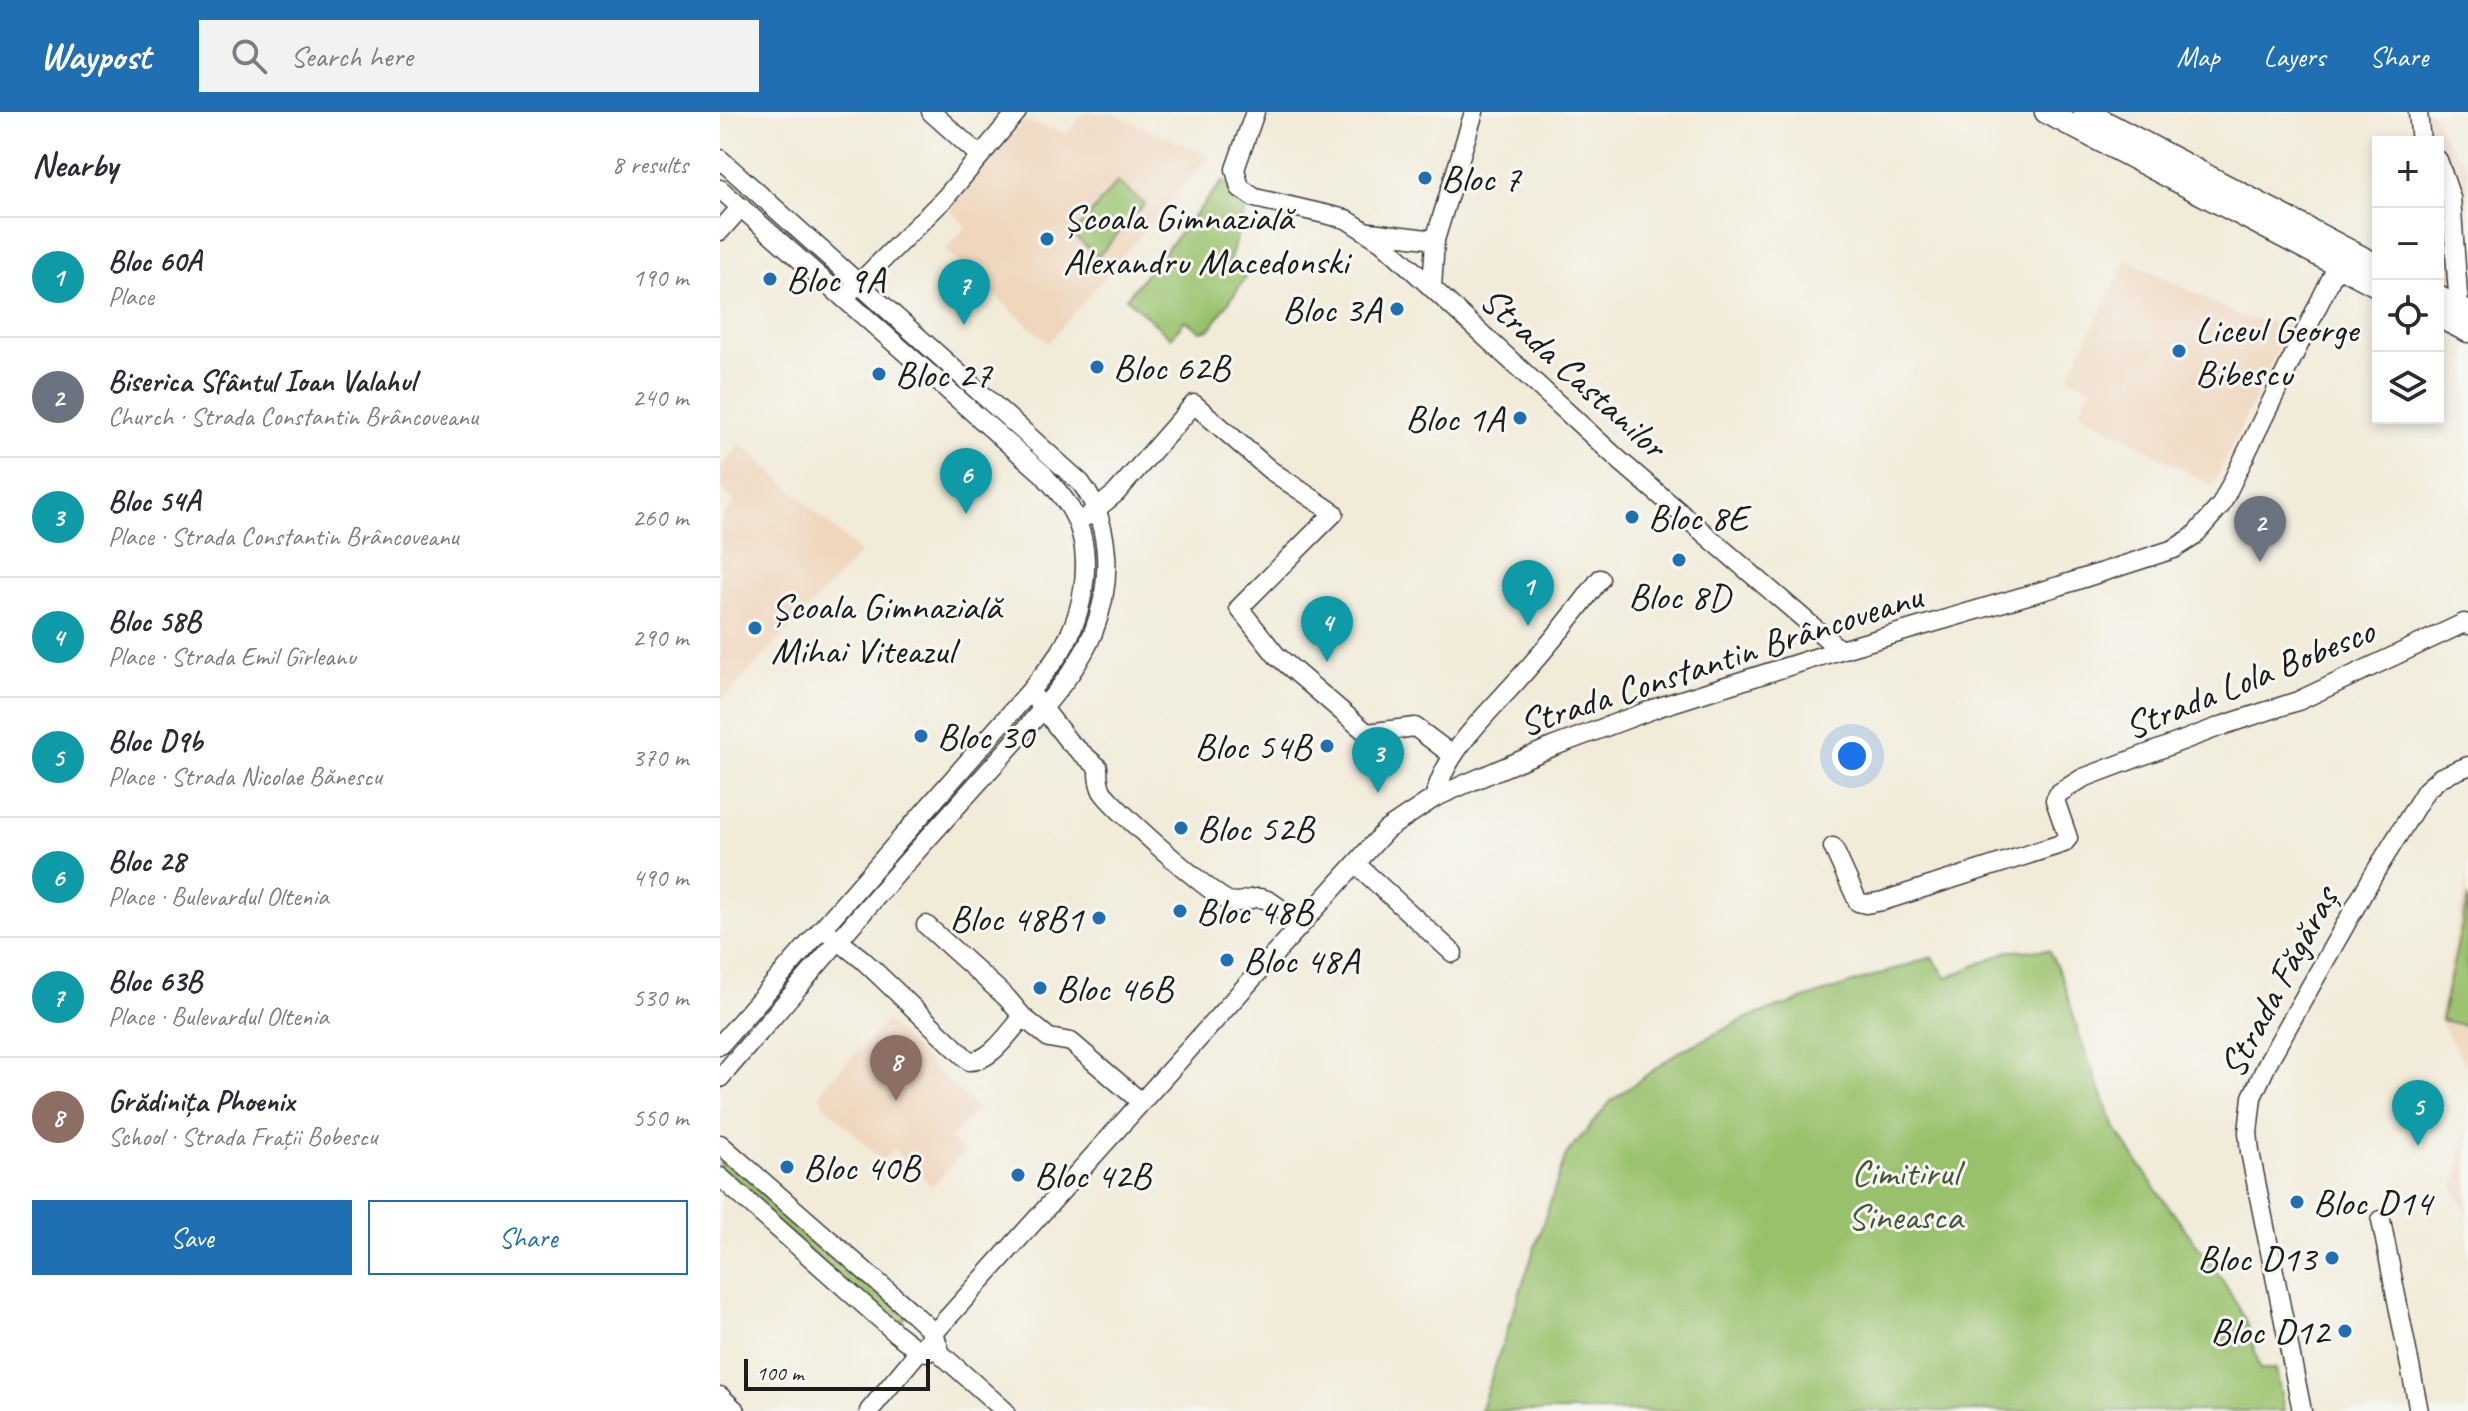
<!DOCTYPE html>
<meta charset="utf-8">
<style>
body{margin:0;font-family:Caveat,sans-serif;background:#f2f2f3;color:#2b2b33}
.controls{position:absolute;right:24px;top:24px;display:grid;overflow:hidden;border-radius:0px;box-shadow:0 4px 12px #0003}
.controls button{width:72px;height:72px;display:grid;place-items:center;padding:0;border:0;border-bottom:2px solid #e1e1e2;background:#fff;color:#2b2b33;font:40px sans-serif}
.scale{position:absolute;left:24px;bottom:20px;width:186px;box-sizing:border-box;padding-left:8px;border:4px solid #1c1c1c;border-top:0;font-size:22px;line-height:28px;white-space:nowrap;color:#1c1c1c;-webkit-text-stroke:6px #f6f6f2;paint-order:stroke}
.you{position:absolute;left:1132px;top:644px;width:28px;height:28px;margin:-20px;border:6px solid #fff;border-radius:50%;background:#1a73e8;box-shadow:0 0 0 12px #1a73e833}
.badge{display:grid;place-items:center;width:52px;height:52px;border-radius:50%;background:#1f6fb2;color:#fff;font-size:26px;font-weight:700}
.pin{position:absolute;translate:-50% -66px;filter:drop-shadow(0 2px 4px #0008)}
.pin::after{content:'';position:absolute;top:42px;width:28px;height:24px;background:inherit;clip-path:polygon(0 0,100% 0,50% 100%)}
.list{margin:0;padding:0;list-style:none}
h2{display:flex;justify-content:space-between;align-items:center;height:104px;margin:0;padding:0 32px;font-size:34px}
h2 small{font-size:26px;font-weight:400;color:#7c7c81}
.list li{display:grid;grid-template-columns:52px 1fr auto;gap:24px;align-items:center;box-sizing:border-box;height:120px;padding:0 32px;border-top:2px solid #e1e1e2}
.list b{display:block;font-size:30px;white-space:nowrap}
.list p{margin:0;font-size:26px;white-space:nowrap;color:#7c7c81}
.list em{font-size:26px;font-style:normal;color:#7c7c81}
.actions{display:flex;gap:16px;padding:24px 32px}
.actions a{flex:1;padding:18px 0;border:2px solid #1f6fb2;border-radius:0px;text-align:center;font-size:28px;color:#1f6fb2}
.actions .main{background:#1f6fb2;color:#fff}
.icon{flex:none;width:44px;height:44px;fill:none;stroke:currentColor;stroke-width:2;stroke-linecap:round;stroke-linejoin:round}
.map{position:relative;flex:none;width:1748px;height:1299px;overflow:hidden}
header{display:flex;align-items:center;gap:48px;box-sizing:border-box;height:112px;padding:0 40px;background:#1f6fb2;color:#fff}
header strong{font-size:38px}
nav{display:flex;gap:44px;margin-inline-start:auto;font-size:28px}
.search{width:560px;height:72px;background:#f2f2f3;display:flex;align-items:center;gap:20px;box-sizing:border-box;padding:0 28px;border-radius:0px;color:#7c7c81;font-size:30px}
main{display:flex}
aside{flex:1;background:#fff}
.map>svg:first-child{display:block}
.built{fill:#efd6bc}
.green{fill:#99c16c;stroke:#5a6e44;stroke-width:2}
.lines{fill:none;stroke-linecap:round;stroke-linejoin:round}
.minor-casing{stroke:#3c3b38;stroke-width:21}
.major-casing{stroke:#3c3b38;stroke-width:25}
.minor{stroke:#fff;stroke-width:18}
.major{stroke:#fff;stroke-width:22}
.poi-dot{fill:#1f6fb2;stroke:#f6f6f2;stroke-width:3}
.labels{text-anchor:middle;stroke-width:6;stroke-linejoin:round;paint-order:stroke}
.poi-label{font-size:38px;fill:#1c1c1c;stroke:#f6f6f2;text-anchor:start}
.street-label{font-size:38px;fill:#1c1c1c;stroke:#f6f6f2}
.park-label{font-size:38px;fill:#485638;stroke:#f6f6f2}
</style>
<header>
<strong>Waypost</strong>
<div class="search"><svg class="icon" aria-label="search" viewBox="0 0 24 24"><circle cx="10" cy="10" r="6"/><path d="M15 15l6 6"/></svg>Search here</div>
<nav><a>Map</a><a>Layers</a><a>Share</a></nav>
</header>
<main>
<aside>
<h2>Nearby<small>8 results</small></h2>
<ul class="list">
<li><span class="badge" style="background:#0f9aa8">1</span><div><b>Bloc 60A</b><p>Place</p></div><em>190 m</em></li>
<li><span class="badge" style="background:#6b7280">2</span><div><b>Biserica Sfântul Ioan Valahul</b><p>Church · Strada Constantin Brâncoveanu</p></div><em>240 m</em></li>
<li><span class="badge" style="background:#0f9aa8">3</span><div><b>Bloc 54A</b><p>Place · Strada Constantin Brâncoveanu</p></div><em>260 m</em></li>
<li><span class="badge" style="background:#0f9aa8">4</span><div><b>Bloc 58B</b><p>Place · Strada Emil Gîrleanu</p></div><em>290 m</em></li>
<li><span class="badge" style="background:#0f9aa8">5</span><div><b>Bloc D9b</b><p>Place · Strada Nicolae Bănescu</p></div><em>370 m</em></li>
<li><span class="badge" style="background:#0f9aa8">6</span><div><b>Bloc 28</b><p>Place · Bulevardul Oltenia</p></div><em>490 m</em></li>
<li><span class="badge" style="background:#0f9aa8">7</span><div><b>Bloc 63B</b><p>Place · Bulevardul Oltenia</p></div><em>530 m</em></li>
<li><span class="badge" style="background:#8d6e63">8</span><div><b>Grădinița Phoenix</b><p>School · Strada Frații Bobescu</p></div><em>550 m</em></li>
</ul>
<div class="actions"><a class="main">Save</a><a>Share</a></div>
</aside>
<div class="map">
<svg width="1748" height="1299" viewBox="0 0 1748 1299">
<rect width="100%" height="100%" fill="#f6f6f2"/>
<filter id="ink" filterUnits="userSpaceOnUse"><feTurbulence type="fractalNoise" baseFrequency=".0125" numOctaves="2"/><feDisplacementMap in="SourceGraphic" scale="16" xChannelSelector="R" yChannelSelector="G"/><feConvolveMatrix kernelMatrix="1 2 1 2 8 2 1 2 1" color-interpolation-filters="sRGB"/></filter>
<filter id="wash" filterUnits="userSpaceOnUse"><feTurbulence type="fractalNoise" baseFrequency=".006" numOctaves="4" result="noise"/><feDisplacementMap in="SourceGraphic" scale="32" xChannelSelector="R" yChannelSelector="G"/><feGaussianBlur stdDeviation="1.8" result="paint"/><feColorMatrix in="noise" values="0 0 0 0 0 0 0 0 0 0 0 0 0 0 0 0 0 1.4 0 .05"/><feComposite in="paint" operator="in"/></filter>
<g filter="url(#wash)">
<rect width="100%" height="100%" fill="#f1ebd8"/>
<!-- built -->
<g class="built">
<path d="M363,0H390L489,44L328,231L225,138L246,115L228,96L304,9L348,22Z"/>
<path d="M1695,0H1711L1724,25L1748,55V181L1718,165V30H1697Z"/>
<path d="M1407,148L1524,206L1569,213L1493,374L1360,300L1371,276L1348,264Z"/>
<path d="M22,332L140,441L0,591V407L15,390L0,375V355Z"/>
<path d="M1748,764V956L1718,907Z"/>
<path d="M166,909L257,997L230,1027L244,1040L212,1074L173,1037L162,1048L104,993L100,985L102,977Z"/>
<path d="M1748,1010V1100L1734,1076Z"/>
</g>
<!-- green -->
<g class="green">
<path d="M503,69L527,92L510,147L514,157L526,165L490,217L480,219L465,208L451,226L406,186Z"/>
<path d="M397,70L425,92L378,144L353,123Z"/>
<path d="M1748,785V914L1721,908Z"/>
<path d="M1329,838L1343,868L1360,926L1395,1016L1438,1080L1502,1167L1527,1210L1540,1257H1556L1564,1299H760L846,1043L891,989L958,940L1029,905L1212,845L1227,866L1288,839Z"/>
<path d="M7,1040L188,1203L177,1216L0,1061V1048Z"/>
</g>
</g>
<g filter="url(#ink)">
<g class="lines">
<!-- minor casing -->
<g class="minor-casing">
<g id="minor">
<path d="M211,0L260,44"/>
<path d="M535,0L515,57L520,76L535,86L626,107L662,130L899,348L1120,538"/>
<path d="M1698,0L1701,30"/>
<path d="M0,47L361,371C393,414 392,473 373,521C360,553 337,579 315,606C284,643 251,678 219,714C144,797 73,882 0,966"/>
<path d="M1718,48L1731,86L1739,196"/>
<path d="M0,77L323,362C332,373 343,384 350,396C376,438 365,499 341,539C332,553 320,566 310,579L0,933"/>
<path d="M0,119L21,95"/>
<path d="M650,120L715,128"/>
<path d="M712,176L715,128L754,0"/>
<path d="M132,178L225,86L297,0"/>
<path d="M368,404L396,381L474,292L550,358L614,401L519,496L556,543L647,621L695,615L731,642"/>
<path d="M316,587L349,630L378,655C378,664 378,671 382,679C392,695 492,784 509,789C520,793 529,785 539,786C553,786 569,806 579,815"/>
<path d="M714,686C727,636 769,601 802,563C830,532 855,501 880,467"/>
<path d="M1113,735L1138,790L1146,792L1163,789L1344,731L1348,726L1335,688L1339,681L1363,666L1504,613L1578,589L1744,511L1748,513"/>
<path d="M636,752L733,841"/>
<path d="M206,813L287,886L303,905L329,926L351,930L421,990"/>
<path d="M110,822L143,848L249,949C271,950 289,920 303,905"/>
<path d="M0,1032L194,1202L214,1221L221,1242L285,1299"/>
<path d="M0,1065L177,1222L199,1239L208,1240"/>
<path d="M1661,1108L1699,1299"/>
<path d="M0,1284L16,1299"/>
<path d="M149,1299L214,1221L666,718L714,686L743,673L832,635L939,595L1120,538L1339,474L1454,437L1473,425L1501,393L1622,144"/>
<path d="M1582,1299L1530,1040L1528,1020L1532,985L1550,946L1654,762L1706,678L1721,665L1748,654"/>
</g>
</g>
<!-- major casing -->
<g class="major-casing">
<g id="major">
<path d="M1326,0L1658,174"/>
<path d="M1365,0L1658,154"/>
<path d="M1718,185L1748,201"/>
<path d="M1718,204L1748,219"/>
</g>
</g>
<!-- minor -->
<use href="#minor" class="minor"/>
<!-- major -->
<use href="#major" class="major"/>
</g>
</g>
<!-- markers -->
<g class="poi-dot">
<circle cx="705" cy="66" r="8"/>
<circle cx="327" cy="127" r="8"/>
<circle cx="50" cy="167" r="8"/>
<circle cx="677" cy="197" r="8"/>
<circle cx="1459" cy="239" r="8"/>
<circle cx="377" cy="255" r="8"/>
<circle cx="159" cy="262" r="8"/>
<circle cx="800" cy="306" r="8"/>
<circle cx="912" cy="405" r="8"/>
<circle cx="959" cy="448" r="8"/>
<circle cx="35" cy="516" r="8"/>
<circle cx="201" cy="624" r="8"/>
<circle cx="607" cy="634" r="8"/>
<circle cx="461" cy="716" r="8"/>
<circle cx="460" cy="799" r="8"/>
<circle cx="379" cy="806" r="8"/>
<circle cx="507" cy="848" r="8"/>
<circle cx="320" cy="876" r="8"/>
<circle cx="67" cy="1055" r="8"/>
<circle cx="298" cy="1063" r="8"/>
<circle cx="1577" cy="1090" r="8"/>
<circle cx="1612" cy="1146" r="8"/>
<circle cx="1625" cy="1219" r="8"/>
</g>
<g class="labels">
<!-- poi labels -->
<g class="poi-label">
<text x="721" y="79">Bloc 7</text>
<text x="343" y="118">Școala Gimnazială<tspan x="343" dy="44">Alexandru Macedonski</tspan></text>
<text x="66" y="180">Bloc 9A</text>
<text x="661" y="210" text-anchor="end">Bloc 3A</text>
<text x="1475" y="230">Liceul George<tspan x="1475" dy="44">Bibescu</tspan></text>
<text x="393" y="268">Bloc 62B</text>
<text x="175" y="275">Bloc 27</text>
<text x="784" y="319" text-anchor="end">Bloc 1A</text>
<text x="928" y="418">Bloc 8E</text>
<text x="959" y="497" text-anchor="middle">Bloc 8D</text>
<text x="51" y="507">Școala Gimnazială<tspan x="51" dy="44">Mihai Viteazul</tspan></text>
<text x="217" y="637">Bloc 30</text>
<text x="591" y="647" text-anchor="end">Bloc 54B</text>
<text x="477" y="729">Bloc 52B</text>
<text x="476" y="812">Bloc 48B</text>
<text x="363" y="819" text-anchor="end">Bloc 48B1</text>
<text x="523" y="861">Bloc 48A</text>
<text x="336" y="889">Bloc 46B</text>
<text x="83" y="1068">Bloc 40B</text>
<text x="314" y="1076">Bloc 42B</text>
<text x="1593" y="1103">Bloc D14</text>
<text x="1596" y="1159" text-anchor="end">Bloc D13</text>
<text x="1609" y="1232" text-anchor="end">Bloc D12</text>
</g>
<!-- street labels -->
<g class="street-label">
<text transform="translate(854 260) rotate(42)" y="13">Strada Castanilor</text>
<text transform="translate(1000 547) rotate(-18)" y="13">Strada Constantin Brâncoveanu</text>
<text transform="translate(1529 566) rotate(-22)" y="13">Strada Lola Bobesco</text>
<text transform="translate(1558 870) rotate(-62)" y="13">Strada Făgăraș</text>
</g>
<!-- park labels -->
<g class="park-label">
<text x="1185" y="1073">Cimitirul<tspan x="1185" dy="44">Sineasca</tspan></text>
</g>
</g>
</svg>
<div class="controls">
<button>+</button>
<button>−</button>
<button><svg class="icon" aria-label="locate" viewBox="0 0 24 24"><circle cx="12" cy="12" r="6"/><path d="M12 2v4M12 18v4M2 12h4M18 12h4"/></svg></button>
<button><svg class="icon" aria-label="layers" viewBox="0 0 24 24"><path d="M12 4l9 5-9 5-9-5zM3 14l9 5 9-5"/></svg></button>
</div>
<div class="scale">100 m</div>
<div class="you"></div>
<div class="pin badge" style="left:808px;top:514px;background:#0f9aa8">1</div>
<div class="pin badge" style="left:1540px;top:450px;background:#6b7280">2</div>
<div class="pin badge" style="left:658px;top:681px;background:#0f9aa8">3</div>
<div class="pin badge" style="left:607px;top:550px;background:#0f9aa8">4</div>
<div class="pin badge" style="left:1698px;top:1034px;background:#0f9aa8">5</div>
<div class="pin badge" style="left:246px;top:402px;background:#0f9aa8">6</div>
<div class="pin badge" style="left:244px;top:213px;background:#0f9aa8">7</div>
<div class="pin badge" style="left:176px;top:989px;background:#8d6e63">8</div>
</div>
</main>
